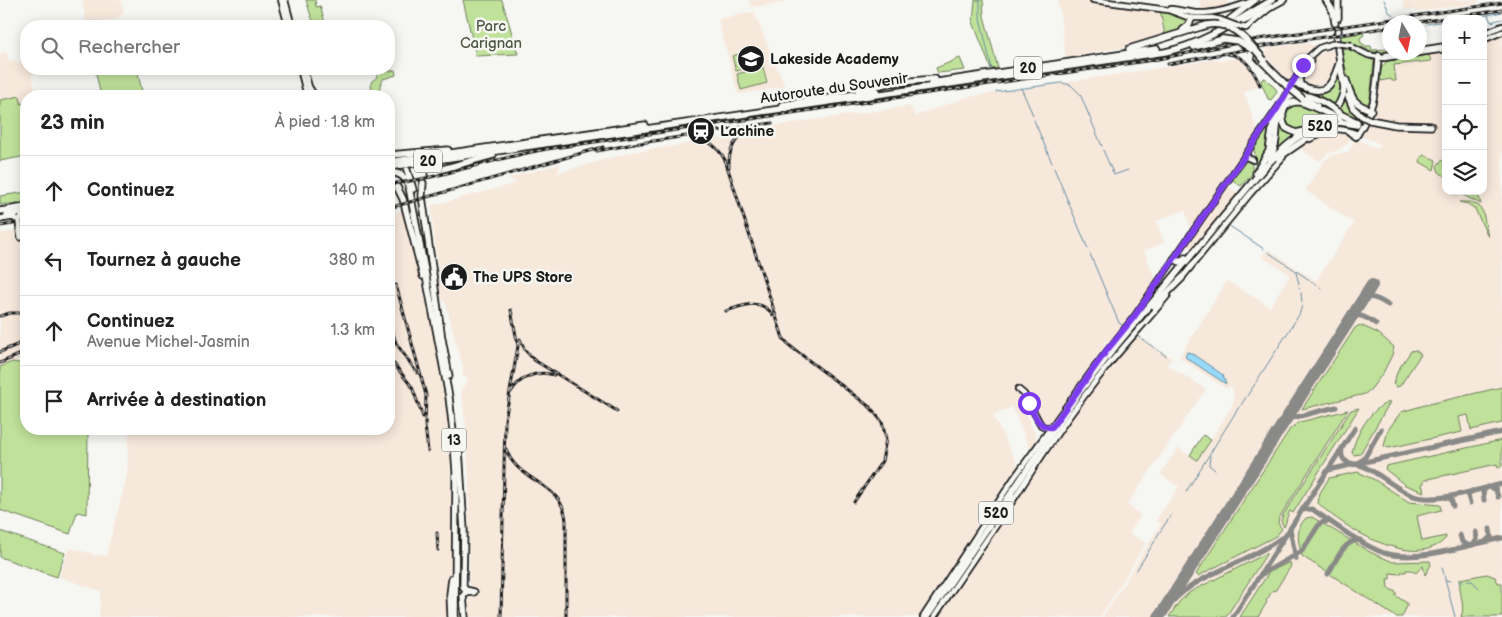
<!DOCTYPE html>
<html lang="fr">
<meta charset="utf-8">
<style>
body{margin:0;font-family:"Balsamiq Sans",sans-serif;background:#f6f6f6;color:#222}
.controls{position:absolute;right:15px;top:15px;display:grid;overflow:hidden;border-radius:10px;box-shadow:0 2px 12px #0003}
.controls button{width:45px;height:45px;display:grid;place-items:center;padding:0;border:0;border-bottom:1px solid #e0e0e0;background:#fff;color:#222;font:25px sans-serif}
.compass{position:absolute;left:1382px;top:15px;width:45px;height:45px;border-radius:50%;background:#fff;box-shadow:0 2px 12px #0003;rotate:170deg}
.stop{position:absolute;width:15px;height:15px;margin:-11px;border:4px solid #7c3aed;border-radius:50%;background:#fff}
.stop.end{background:#7c3aed;border-color:#fff;box-shadow:0 1px 5px #0008}
.list{margin:0;padding:0;list-style:none}
h2{display:flex;justify-content:space-between;align-items:center;height:65px;margin:0;padding:0 20px;font-size:21px}
h2 small{font-size:16px;font-weight:400;color:#767676}
.list li{display:grid;grid-template-columns:32px 1fr auto;gap:15px;align-items:center;box-sizing:border-box;height:70px;padding:0 20px;border-top:1px solid #e0e0e0}
.list b{display:block;font-size:19px;white-space:nowrap}
.list p{margin:0;font-size:16px;white-space:nowrap;color:#767676}
.list em{font-size:16px;font-style:normal;color:#767676}
.icon{flex:none;width:28px;height:28px;fill:none;stroke:currentColor;stroke-width:2;stroke-linecap:round;stroke-linejoin:round}
.map{position:relative;flex:none;width:1502px;height:617px;overflow:hidden}
.search{position:absolute;background:#fff;box-shadow:0 2px 12px #0003;left:20px;top:20px;width:375px;height:55px;display:flex;align-items:center;gap:12px;box-sizing:border-box;padding:0 18px;border-radius:20px;color:#767676;font-size:19px}
.panel{position:absolute;background:#fff;box-shadow:0 2px 12px #0003;left:20px;top:90px;width:375px;height:345px;border-radius:20px}
.map>svg:first-child{display:block}
.built{fill:#f7e8dc}
.green{fill:#bfe19a;stroke:#6e7e5b}
.water{fill:#97d9f9;stroke:#668da1}
.lines{fill:none;stroke-linecap:round;stroke-linejoin:round}
.stream{stroke:#668da1;stroke-width:1}
.taxiway{stroke:#898987;stroke-width:5}
.runway{stroke:#898987;stroke-width:12}
.highway-tunnel{stroke:#d5d5d2;stroke-width:5.5;stroke-dasharray:5.5 3;stroke-linecap:butt}
.major-casing{stroke:#1c1c1c;stroke-width:8}
.highway-casing{stroke:#1c1c1c;stroke-width:9}
.major{stroke:#f6f6f2;stroke-width:4.5}
.highway{stroke:#f6f6f2;stroke-width:5.5}
.rail-casing{stroke:#1c1c1c;stroke-width:3}
.rail{stroke:#f6f6f2;stroke-width:1;stroke-dasharray:4;stroke-linecap:butt}
.major-bridge-casing{stroke:#1c1c1c;stroke-width:8;stroke-linecap:butt}
.highway-bridge-casing{stroke:#1c1c1c;stroke-width:9;stroke-linecap:butt}
.major-bridge{stroke:#f6f6f2;stroke-width:4.5}
.highway-bridge{stroke:#f6f6f2;stroke-width:5.5}
.route{stroke:#7c3aed;stroke-width:6}
.labels{text-anchor:middle;stroke-width:5;stroke-linejoin:round;paint-order:stroke}
.shield{fill:#f6f6f2;stroke:#5d5d5c;stroke-width:1}
.shield-label{font-size:14px;font-weight:bold;fill:#1c1c1c}
.park-label{font-size:15px;fill:#4d5742;stroke:#f6f6f2}
.poi-label{font-size:15px;font-weight:bold;fill:#1c1c1c;stroke:#f6f6f2;text-anchor:start}
.street-label{font-size:15px;fill:#1c1c1c;stroke:#f6f6f2}
</style>
<div class="map">
<svg width="1502" height="617" viewBox="0 0 1502 617">
<rect width="100%" height="100%" fill="#f6f6f2"/>
<filter id="ink" filterUnits="userSpaceOnUse"><feTurbulence type="fractalNoise" baseFrequency=".02" numOctaves="2"/><feDisplacementMap in="SourceGraphic" scale="10" xChannelSelector="R" yChannelSelector="G"/><feConvolveMatrix kernelMatrix="1 2 1 2 8 2 1 2 1" color-interpolation-filters="sRGB"/></filter>
<g filter="url(#ink)">
<!-- built -->
<g class="built">
<path d="M82,0H121L124,14L120,15L117,19L87,25Z"/>
<path d="M749,0H783L784,2L752,7Z"/>
<path d="M1058,0H1080L1160,10L1165,35L1130,46L1066,58Z"/>
<path d="M1199,0H1228L1231,7L1213,11H1203Z"/>
<path d="M1402,0H1478L1477,3L1416,12L1415,9L1406,10Z"/>
<path d="M754,12L785,87L738,94L718,19Z"/>
<path d="M1502,33V617H1103L1161,524L1156,520L1179,487L1160,474L1178,448L1198,460L1232,406L1234,397L1232,387L1225,388L1179,357L1227,281L1270,307L1289,276V274L1261,256L1269,250L1316,281L1354,223L1305,190L1325,160L1333,155L1348,152L1356,139L1378,149L1380,144L1361,136L1364,128L1369,121L1375,104L1380,67L1386,61L1446,50V191H1483V41Z"/>
<path d="M1309,43L1316,48L1307,56L1290,82L1262,53L1268,52L1266,48Z"/>
<path d="M1330,48L1333,51L1335,59L1334,72L1325,84L1316,86L1303,82L1302,76L1315,57Z"/>
<path d="M7,52L9,61L15,60L16,63L26,61V69H31L36,96H26V103L21,104L19,96L0,100V54Z"/>
<path d="M1242,57L1254,69L1261,85L1244,92L1258,133L1238,163L1218,189V191L1191,231L1185,210L1156,221L1164,242L1144,251L1156,280L1115,338L1112,342L1108,341L1104,342V350L1050,425L1046,426L1022,387L1016,390L1038,441L1031,451L1012,407L993,415L1019,468L1006,486H1003L999,492L1000,496L987,515L983,521L978,522L976,527V532L921,617H469V485L467,434L461,390L468,379L463,376V368L445,301L441,300L431,206L517,183L508,178L560,164L558,173L632,152L676,146L786,124L910,106L915,116L967,97L1193,63L1214,59L1220,61Z"/>
<path d="M1344,131L1351,136L1347,144L1338,150L1327,154L1320,161L1303,151L1301,147L1327,132Z"/>
<path d="M1227,185L1239,194L1192,249L1186,244Z"/>
<path d="M403,210L437,345L450,428L452,560L446,617H99L101,591L59,577L67,553L71,548L92,554L96,557L99,555L106,556L127,476L129,429H389V214Z"/>
<path d="M26,229V360L12,362L0,367V233Z"/>
<path d="M1137,335L1172,358L1167,365L1206,389L1127,505L1141,515L1129,533L1146,543L1100,617H938L960,581L964,583L967,579L964,576L969,567L1078,409L1095,385L1100,381V378Z"/>
</g>
<!-- green -->
<g class="green">
<path d="M306,0H315L316,7L320,6L326,26C310,26 311,13 306,0Z"/>
<path d="M463,0H502L518,54L476,56Z"/>
<path d="M975,0H983L984,16L998,68L991,69L973,22Z"/>
<path d="M1160,10L1184,18L1188,22L1182,29L1165,35Z"/>
<path d="M1363,33L1364,35L1360,38L1361,43L1366,46H1371L1372,50L1389,49V52H1373L1349,42L1341,41V36Z"/>
<path d="M1341,48L1354,51L1374,61L1370,100L1366,105L1357,102L1350,87Z"/>
<path d="M758,49L762,64L736,71L732,56Z"/>
<path d="M1429,55L1431,61L1394,65L1396,81H1392L1391,79L1380,81C1380,73 1380,66 1388,61Z"/>
<path d="M960,58L965,70L938,73L936,68Z"/>
<path d="M763,67L767,83L741,90L737,74Z"/>
<path d="M95,69H137L143,96H101Z"/>
<path d="M376,69H384L386,72L395,70L396,75L383,79L379,89L382,96H372L371,82L377,77Z"/>
<path d="M1339,70L1342,93L1334,108L1305,93L1283,101L1293,86L1312,90L1333,84Z"/>
<path d="M1265,78L1276,89L1277,92L1271,100L1268,99L1261,82L1262,79Z"/>
<path d="M1346,93L1362,118L1359,122L1337,110Z"/>
<path d="M20,96L21,104L26,103V156L0,161V100Z"/>
<path d="M1297,96L1303,100L1288,104L1283,124L1301,134L1272,159L1279,117L1287,102Z"/>
<path d="M1299,103L1326,115C1313,126 1305,134 1288,128L1283,118L1289,105Z"/>
<path d="M1273,117L1267,151L1256,172L1255,154L1253,147Z"/>
<path d="M1424,155L1436,160L1434,170L1420,162L1421,157Z"/>
<path d="M1247,159L1251,161L1253,173L1241,186L1231,179Z"/>
<path d="M1446,160V177L1439,172L1437,166L1441,161Z"/>
<path d="M1450,191H1477L1481,204L1461,194H1452Z"/>
<path d="M26,192V202L0,205V196Z"/>
<path d="M1459,202H1471L1479,206L1483,212L1488,237L1475,209L1468,204Z"/>
<path d="M1360,325L1378,333L1394,347L1392,355L1383,373L1371,389L1365,394L1302,409L1355,328Z"/>
<path d="M1415,350L1421,354L1400,386L1397,387L1393,384L1398,370L1411,351Z"/>
<path d="M12,362L26,364V429H88L87,514L77,512L70,534L0,510V367Z"/>
<path d="M1502,387V423L1471,430L1468,415L1459,417L1462,432L1389,448L1384,446L1388,430L1401,412L1425,405Z"/>
<path d="M1390,402L1360,454L1354,455L1352,453C1355,435 1372,406 1390,402Z"/>
<path d="M1359,408L1293,513L1290,511C1286,517 1287,522 1284,527L1281,521L1283,515L1351,410Z"/>
<path d="M1348,410L1279,518L1278,523L1282,529L1276,536L1198,576L1196,574L1290,429L1300,422Z"/>
<path d="M1203,435L1211,440L1197,460L1190,455Z"/>
<path d="M1502,440V466L1498,468L1497,464L1424,480V483L1422,484L1424,492L1405,485L1385,469L1386,466Z"/>
<path d="M1358,472L1375,480L1409,502L1440,505L1441,510L1417,516L1422,541L1446,536V538C1416,572 1343,528 1318,503L1320,493L1329,478Z"/>
<path d="M1312,517L1370,552L1393,562L1430,561L1431,565L1425,575L1423,566L1416,573L1411,570H1406V572H1401L1400,574L1390,573V579H1387L1388,588L1396,592V596L1407,603V606L1402,617H1396L1302,556C1298,541 1295,529 1306,518Z"/>
<path d="M0,531L65,553L57,577L0,557Z"/>
<path d="M1267,553L1226,617H1169L1179,602L1190,592Z"/>
<path d="M1290,562L1291,566L1275,591L1273,590L1266,601L1267,602L1258,617H1240L1269,572Z"/>
<path d="M1487,574L1495,577L1498,583H1502V617H1461C1466,606 1458,592 1460,579Z"/>
</g>
<!-- water -->
<path class="water" d="M1187,352L1191,353L1223,375L1226,384L1185,357Z"/>
<g class="lines">
<!-- stream -->
<g class="stream">
<path d="M980,0V18L992,69"/>
<path d="M1384,0L1389,12L1393,15"/>
<path d="M1488,15L1502,12"/>
<path d="M1460,19L1488,15L1491,22L1502,19"/>
<path d="M1394,21V22"/>
<path d="M1427,24L1446,21"/>
<path d="M1021,88L1033,115"/>
<path d="M996,92L1061,83L1071,85L1080,94L1102,146"/>
<path d="M1034,120L1052,163"/>
<path d="M1103,150L1114,175L1128,170"/>
<path d="M1054,168L1088,249"/>
<path d="M1228,225L1264,249"/>
<path d="M1268,252L1314,283"/>
<path d="M1090,254L1119,323L1124,326"/>
<path d="M1296,272L1299,284"/>
<path d="M1316,284L1317,285"/>
<path d="M1320,287L1321,288"/>
<path d="M1299,288L1300,289"/>
<path d="M1301,293L1302,302"/>
<path d="M1136,335L1166,356"/>
<path d="M1256,382L1299,315L1302,306"/>
<path d="M1241,405L1255,384"/>
<path d="M1210,456L1209,465L1215,470"/>
<path d="M1186,492L1239,407"/>
<path d="M1156,538L1171,515"/>
<path d="M1442,567L1455,617"/>
<path d="M1136,571L1155,541"/>
<path d="M1445,580L1451,581"/>
<path d="M1459,582L1472,581L1479,588"/>
</g>
<!-- taxiway -->
<g class="taxiway">
<path d="M1352,317C1366,299 1365,290 1388,305"/>
<path d="M1346,325C1357,311 1362,315 1376,324"/>
<path d="M1282,426L1292,418L1336,407"/>
<path d="M1342,449C1339,466 1355,462 1365,467C1381,475 1395,488 1411,495C1434,505 1478,489 1502,484"/>
<path d="M1359,462L1364,459L1381,429"/>
<path d="M1328,470L1502,432"/>
<path d="M1491,487L1496,490L1498,497"/>
<path d="M1445,497L1451,499L1453,506"/>
<path d="M1484,500L1483,492L1487,487"/>
<path d="M1470,503L1468,495L1472,491"/>
<path d="M1302,510L1312,509C1331,522 1363,546 1384,553C1417,563 1468,545 1502,538"/>
<path d="M1290,529L1296,559"/>
<path d="M1460,535L1462,542L1468,545"/>
<path d="M1486,541L1491,536L1490,529"/>
<path d="M1474,544L1477,539L1476,532"/>
<path d="M1262,574L1302,551L1320,523L1329,521"/>
<path d="M1328,574C1335,563 1344,539 1360,540"/>
<path d="M1160,617C1187,574 1242,567 1281,538"/>
<path d="M1233,617L1355,428"/>
</g>
<!-- runway -->
<path class="runway" d="M1159,617L1372,285"/>
<!-- highway-tunnel -->
<path class="highway-tunnel" d="M389,182L397,187"/>
<!-- major casing -->
<g class="major-casing">
<g id="major">
<path d="M281,0L288,26"/>
<path d="M285,0L292,26"/>
<path d="M1093,0L1168,10L1190,18H1212L1221,20"/>
<path d="M1171,9C1180,10 1188,12 1196,13C1215,14 1234,8 1252,1"/>
<path d="M1237,26L1246,28L1271,7L1284,0"/>
<path d="M1483,34L1502,26"/>
<path d="M1483,40L1502,32"/>
<path d="M1352,47L1368,55L1384,58L1446,49"/>
<path d="M1420,50L1446,46"/>
<path d="M1386,55L1406,52"/>
<path d="M300,69L307,96"/>
<path d="M304,69L310,90"/>
<path d="M1350,133L1356,137C1377,106 1375,90 1379,55"/>
<path d="M1310,139C1330,128 1337,126 1358,134"/>
<path d="M1246,157L1253,160"/>
<path d="M1181,279L1250,194L1283,157"/>
<path d="M1018,389L1024,394L1041,425L1045,427H1052"/>
<path d="M1012,502C1041,456 1072,410 1106,368C1126,343 1148,320 1168,295"/>
<path d="M923,617L1014,478L1094,368L1134,317L1277,109L1309,57L1319,48L1335,43"/>
<path d="M934,617L1006,511"/>
</g>
</g>
<!-- highway casing -->
<g class="highway-casing">
<g id="highway">
<path d="M1326,0L1333,11L1335,23"/>
<path d="M1338,0V18"/>
<path d="M1244,21L1271,7"/>
<path d="M1224,24L1255,0"/>
<path d="M1338,29V32"/>
<path d="M1183,30L1188,26L1192,18"/>
<path d="M1194,47L1223,39"/>
<path d="M1129,49L1207,25"/>
<path d="M1258,57L1287,86"/>
<path d="M1346,80C1352,98 1352,103 1371,110"/>
<path d="M931,83L1157,49"/>
<path d="M1291,84C1299,83 1303,87 1310,89C1330,95 1334,78 1339,64"/>
<path d="M1300,85L1299,78L1310,61"/>
<path d="M310,89L314,96"/>
<path d="M858,90L889,83L935,79"/>
<path d="M1348,96L1353,108L1362,116"/>
<path d="M1304,98L1317,106"/>
<path d="M782,105L877,91"/>
<path d="M1342,115L1357,122"/>
<path d="M1370,120L1396,125L1431,126"/>
<path d="M1305,131L1296,133L1286,128C1279,117 1283,101 1298,102C1305,102 1312,107 1318,109"/>
<path d="M389,155L448,150"/>
<path d="M1278,158L1326,125L1340,122L1357,125"/>
<path d="M1269,159C1279,144 1275,131 1279,114C1286,83 1315,96 1332,108"/>
<path d="M389,162L645,125"/>
<path d="M389,167L1165,52C1204,44 1238,20 1272,0"/>
<path d="M407,170L413,189"/>
<path d="M389,173C399,172 406,177 409,187L449,397L453,431L456,472L455,617"/>
<path d="M1256,173L1269,151L1273,123L1277,110"/>
<path d="M431,174L439,170L493,155"/>
<path d="M423,183L422,196L441,332"/>
<path d="M397,187L403,199L423,276"/>
<path d="M0,211L26,207"/>
<path d="M7,215L26,212"/>
<path d="M0,219L13,217L19,221L22,217L26,215"/>
<path d="M20,230L21,237"/>
<path d="M1174,259L1180,262L1185,258"/>
<path d="M1154,306L1182,278"/>
<path d="M440,328L449,376"/>
<path d="M459,448L464,530L463,586L465,590L474,592"/>
<path d="M1005,512L1012,496"/>
<path d="M451,617L450,594L452,578"/>
<path d="M465,617L463,596L466,593L472,592"/>
<path d="M927,617L1079,393L1116,346L1264,168C1273,159 1281,150 1290,143C1309,128 1342,116 1344,88L1336,36"/>
</g>
</g>
<!-- major -->
<use href="#major" class="major"/>
<!-- highway -->
<use href="#highway" class="highway"/>
<!-- rail casing -->
<g class="rail-casing">
<g id="rail">
<path d="M1419,22L1502,10"/>
<path d="M1244,49L1390,27"/>
<path d="M1228,54C1246,56 1253,70 1260,85"/>
<path d="M1168,64L1249,49"/>
<path d="M695,137C709,140 718,147 725,160L783,338L790,346L871,408L882,422L886,439L882,461L854,502"/>
<path d="M597,151L634,144L772,123"/>
<path d="M729,167C728,150 736,136 751,128"/>
<path d="M389,184C443,178 494,158 547,149L1153,60L1258,39L1502,3"/>
<path d="M389,208L603,147"/>
<path d="M0,226L26,222"/>
<path d="M396,285L426,395L425,425L428,451"/>
<path d="M726,311C742,306 761,297 773,315"/>
<path d="M0,316L10,313H26"/>
<path d="M389,321L396,343L417,373"/>
<path d="M520,339L525,350L534,360L617,411"/>
<path d="M0,352L26,341"/>
<path d="M0,363L26,352"/>
<path d="M394,364L412,387L423,417"/>
<path d="M511,392C520,377 536,370 554,375"/>
<path d="M506,449C517,483 563,481 566,521V617"/>
<path d="M437,533L438,550"/>
<path d="M501,617L505,420L518,346L511,310"/>
</g>
</g>
<!-- rail -->
<use href="#rail" class="rail"/>
<!-- major-bridge casing -->
<g class="major-bridge-casing">
<g id="major-bridge">
<path d="M1221,20L1237,26"/>
<path d="M1335,43L1352,45"/>
</g>
</g>
<!-- highway-bridge casing -->
<g class="highway-bridge-casing">
<g id="highway-bridge">
<path d="M1207,25C1234,20 1249,43 1264,60"/>
<path d="M1223,39L1238,41L1251,49"/>
<path d="M1287,86L1303,99"/>
<path d="M1332,108L1342,115"/>
<path d="M1318,109L1339,119"/>
<path d="M1362,116L1370,120"/>
<path d="M19,221L20,230"/>
</g>
</g>
<!-- major-bridge -->
<use href="#major-bridge" class="major-bridge"/>
<!-- highway-bridge -->
<use href="#highway-bridge" class="highway-bridge"/>
</g>
</g>
<g class="lines" filter="url(#ink)">
<!-- route -->
<path class="route" d="M1029,403C1034,413 1038,429 1052,427L1107,350L1134,317L1277,109L1303,65"/>
</g>
<!-- icons -->
<defs>
<g id="school-disc" transform="scale(1.4375)"><circle r="9.5" fill="#1c1c1c" stroke="#f6f6f2"/><path d="M0-5L7-2L0 1L-7-2ZM-4 1L0 2.5L4 1V4Q0 6-4 4Z" fill="#fff"/></g>
<g id="station-disc" transform="scale(1.4375)"><circle r="9.5" fill="#1c1c1c" stroke="#f6f6f2"/><path d="M-3-6H3Q5-6 5-4V2Q5 4 3 4L4.5 6H3L1.5 4h-3L-3 6H-4.5L-3 4Q-5 4-5 2V-4Q-5-6-3-6ZM-3.5-4v3h7v-3ZM-3.5 1v1.5H-2V1ZM2 1v1.5H3.5V1Z" fill="#fff"/></g>
<g id="civic-disc" transform="scale(1.4375)"><circle r="9.5" fill="#1c1c1c" stroke="#f6f6f2"/><path d="M-.6-6.5H3V-4.5H.6V-3L4-1V1h2V6H-6V1h2V-1L-.6-3ZM-1.2 2.5V6h2.4V2.5Z" fill="#fff"/></g>
</defs>
<g fill-rule="evenodd">
<use href="#school-disc" x="751" y="59"/>
<use href="#station-disc" x="701" y="131"/>
<use href="#civic-disc" x="454" y="277"/>
</g>
<g class="labels">
<!-- shield labels -->
<g class="shield">
<rect x="1014" y="56.5" width="28" height="23" rx="4"/>
<rect x="1302.5" y="114.5" width="35" height="23" rx="4"/>
<rect x="414" y="149.5" width="28" height="23" rx="4"/>
<rect x="441.5" y="428.5" width="25" height="23" rx="4"/>
<rect x="978.5" y="501.5" width="35" height="23" rx="4"/>
</g>
<g class="shield-label">
<text x="1028" y="73">20</text>
<text x="1320" y="131">520</text>
<text x="428" y="166">20</text>
<text x="454" y="445">13</text>
<text x="996" y="518">520</text>
</g>
<!-- park labels -->
<g class="park-label">
<text x="491" y="31">Parc<tspan x="491" dy="17">Carignan</tspan></text>
</g>
<!-- poi labels -->
<g class="poi-label">
<text x="770" y="64">Lakeside Academy</text>
<text x="720" y="136">Lachine</text>
<text x="473" y="282">The UPS Store</text>
</g>
<!-- street labels -->
<g class="street-label">
<text transform="translate(834 88) rotate(-8)" y="5">Autoroute du Souvenir</text>
</g>
</g>
</svg>
<div class="controls">
<button>+</button>
<button>−</button>
<button><svg class="icon" aria-label="locate" viewBox="0 0 24 24"><circle cx="12" cy="12" r="6"/><path d="M12 2v4M12 18v4M2 12h4M18 12h4"/></svg></button>
<button><svg class="icon" aria-label="layers" viewBox="0 0 24 24"><path d="M12 4l9 5-9 5-9-5zM3 14l9 5 9-5"/></svg></button>
</div>
<svg class="compass" viewBox="-18 -18 36 36"><path d="M0-13l5 13h-10z" fill="#e53935"/><path d="M0 13l5-13h-10z" fill="#767676"/></svg>
<div class="stop" style="left:1029px;top:403px"></div>
<div class="stop end" style="left:1303px;top:65px"></div>
<div class="search"><svg class="icon" aria-label="search" viewBox="0 0 24 24"><circle cx="10" cy="10" r="6"/><path d="M15 15l6 6"/></svg>Rechercher</div>
<section class="panel">
<h2>23 min<small>À pied · 1.8 km</small></h2>
<ul class="list">
<li><svg class="icon" aria-label="ahead" viewBox="0 0 24 24"><path d="M12 20V5M6 11l6-6 6 6"/></svg><div><b>Continuez</b></div><em>140 m</em></li>
<li><svg class="icon" aria-label="left" viewBox="0 0 24 24"><path d="M17 20v-9H6M10 6l-5 5 5 5"/></svg><div><b>Tournez à gauche</b></div><em>380 m</em></li>
<li><svg class="icon" aria-label="ahead" viewBox="0 0 24 24"><path d="M12 20V5M6 11l6-6 6 6"/></svg><div><b>Continuez</b><p>Avenue Michel-Jasmin</p></div><em>1.3 km</em></li>
<li><svg class="icon" aria-label="arrive" viewBox="0 0 24 24"><path d="M6 21V4h12l-3 4 3 4H6"/></svg><div><b>Arrivée à destination</b></div></li>
</ul>
</section>
</div>
